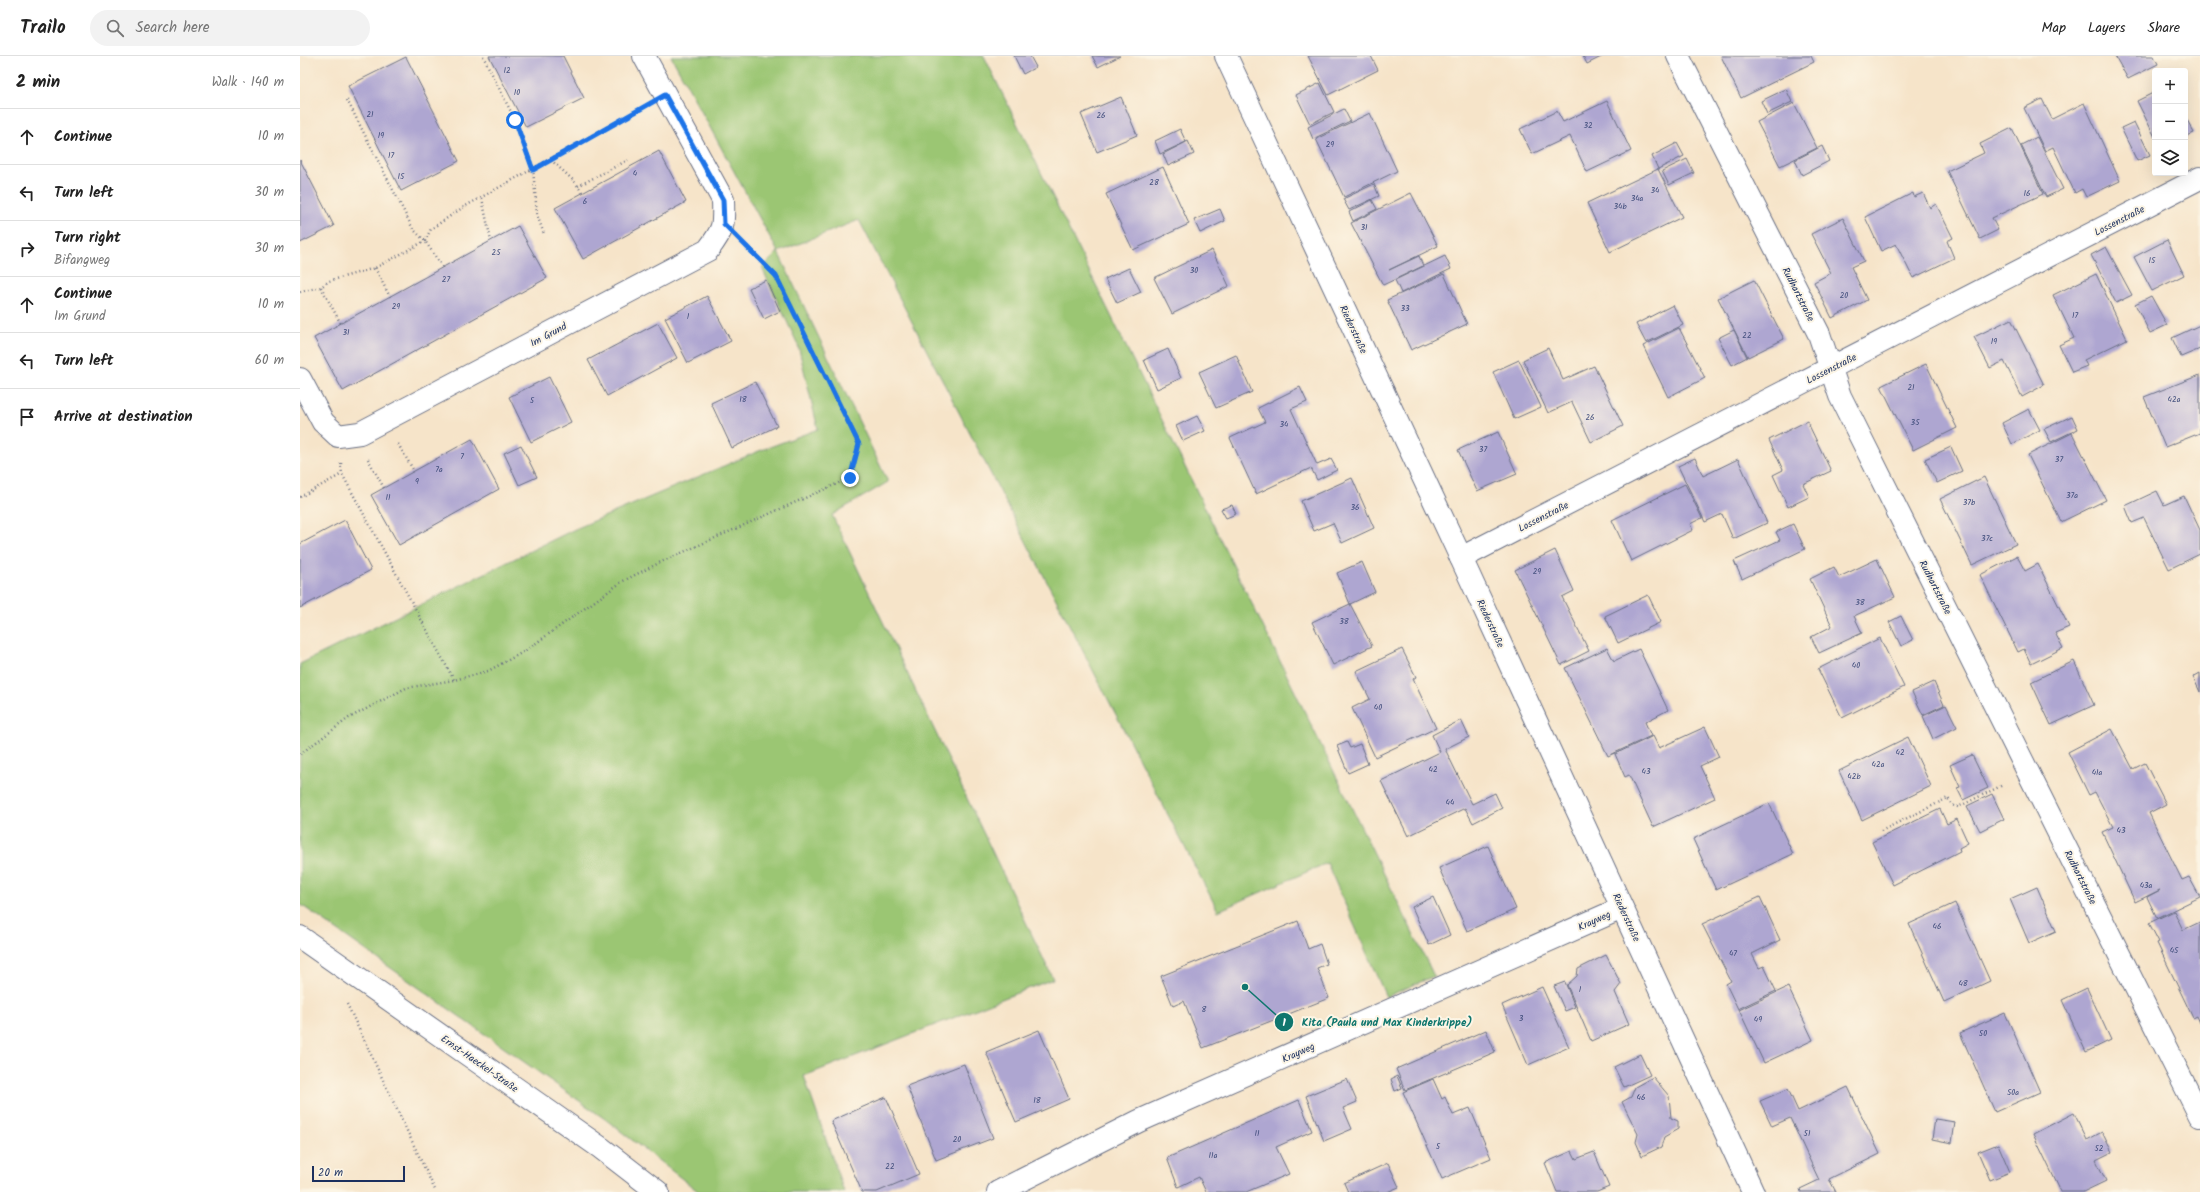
<!DOCTYPE html>
<meta charset="utf-8">
<style>
body{margin:0;font-family:Kalam,sans-serif;background:#f2f2f2;color:#222}
.controls{position:absolute;right:12px;top:12px;display:grid;overflow:hidden;border-radius:4px;box-shadow:0 4px 16px #0002}
.controls button{width:36px;height:36px;display:grid;place-items:center;padding:0;border:0;border-bottom:1px solid #e0e0e0;background:#fff;color:#222;font:20px sans-serif}
.scale{position:absolute;left:12px;bottom:10px;width:93px;box-sizing:border-box;padding-left:4px;border:2px solid #1b2f5e;border-top:0;font-size:11px;line-height:14px;white-space:nowrap;color:#1b2f5e;-webkit-text-stroke:3px #fcf5e5;paint-order:stroke}
.stop{position:absolute;width:12px;height:12px;margin:-9px;border:3px solid #1a73e8;border-radius:50%;background:#fff}
.stop.end{background:#1a73e8;border-color:#fff;box-shadow:0 1px 4px #0008}
.list{margin:0;padding:0;list-style:none}
h2{display:flex;justify-content:space-between;align-items:center;height:52px;margin:0;padding:0 16px;font-size:17px}
h2 small{font-size:13px;font-weight:400;color:#767676}
.list li{display:grid;grid-template-columns:26px 1fr auto;gap:12px;align-items:center;box-sizing:border-box;height:56px;padding:0 16px;border-top:1px solid #e0e0e0}
.list b{display:block;font-size:15px;white-space:nowrap}
.list p{margin:0;font-size:13px;white-space:nowrap;color:#767676}
.list em{font-size:13px;font-style:normal;color:#767676}
.icon{flex:none;width:22px;height:22px;fill:none;stroke:currentColor;stroke-width:2;stroke-linecap:round;stroke-linejoin:round}
.map{position:relative;flex:none;width:1900px;height:1136px;overflow:hidden}
header{display:flex;align-items:center;gap:24px;box-sizing:border-box;height:56px;padding:0 20px;background:#fff;border-bottom:1px solid #e0e0e0}
header strong{font-size:19px}
nav{display:flex;gap:22px;margin-inline-start:auto;font-size:14px}
.search{width:280px;height:36px;background:#f2f2f2;display:flex;align-items:center;gap:10px;box-sizing:border-box;padding:0 14px;border-radius:22px;color:#767676;font-size:15px}
main{display:flex}
aside{flex:1;background:#fff}
.map>svg:first-child{display:block}
.green{fill:#9bc673;stroke:#5b7a68}
.building{fill:#aea6d1}
.lines{fill:none;stroke-linecap:round;stroke-linejoin:round}
.minor-casing{stroke:#686e83;stroke-width:24}
.path{stroke:#686e83;stroke-width:2.5;stroke-dasharray:1 3;stroke-linecap:butt}
.minor{stroke:#fff;stroke-width:22}
.route{stroke:#1a73e8;stroke-width:5}
.labels{text-anchor:middle;stroke-width:4;stroke-linejoin:round;paint-order:stroke}
.number-label{font-size:8px;fill:#404d7b}
.street-label{font-size:10px;fill:#1b2f5e;stroke:#fcf5e5}
.leader{fill:none;stroke:#0f766e;stroke-width:1.5}
.callout-dot{fill:#0f766e;stroke:#fcf5e5;stroke-width:1.5}
.mark-label{font-size:12px;text-anchor:middle;font-weight:bold;fill:#fff}
.callout-label{font-size:11px;text-anchor:middle;font-weight:bold;fill:#0f766e;stroke:#fcf5e5;stroke-width:4;stroke-linejoin:round;paint-order:stroke}
</style>
<header>
<strong>Trailo</strong>
<div class="search"><svg class="icon" aria-label="search" viewBox="0 0 24 24"><circle cx="10" cy="10" r="6"/><path d="M15 15l6 6"/></svg>Search here</div>
<nav><a>Map</a><a>Layers</a><a>Share</a></nav>
</header>
<main>
<aside>
<h2>2 min<small>Walk · 140 m</small></h2>
<ul class="list">
<li><svg class="icon" aria-label="ahead" viewBox="0 0 24 24"><path d="M12 20V5M6 11l6-6 6 6"/></svg><div><b>Continue</b></div><em>10 m</em></li>
<li><svg class="icon" aria-label="left" viewBox="0 0 24 24"><path d="M17 20v-9H6M10 6l-5 5 5 5"/></svg><div><b>Turn left</b></div><em>30 m</em></li>
<li><svg class="icon" aria-label="right" viewBox="0 0 24 24"><path d="M7 20v-9h11M14 6l5 5-5 5"/></svg><div><b>Turn right</b><p>Bifangweg</p></div><em>30 m</em></li>
<li><svg class="icon" aria-label="ahead" viewBox="0 0 24 24"><path d="M12 20V5M6 11l6-6 6 6"/></svg><div><b>Continue</b><p>Im Grund</p></div><em>10 m</em></li>
<li><svg class="icon" aria-label="left" viewBox="0 0 24 24"><path d="M17 20v-9H6M10 6l-5 5 5 5"/></svg><div><b>Turn left</b></div><em>60 m</em></li>
<li><svg class="icon" aria-label="arrive" viewBox="0 0 24 24"><path d="M6 21V4h12l-3 4 3 4H6"/></svg><div><b>Arrive at destination</b></div></li>
</ul>
</aside>
<div class="map">
<svg width="1900" height="1136" viewBox="0 0 1900 1136">
<rect width="100%" height="100%" fill="#fcf5e5"/>
<filter id="ink" filterUnits="userSpaceOnUse"><feTurbulence type="fractalNoise" baseFrequency=".025" numOctaves="2"/><feDisplacementMap in="SourceGraphic" scale="8" xChannelSelector="R" yChannelSelector="G"/><feConvolveMatrix kernelMatrix="1 2 1 2 8 2 1 2 1" color-interpolation-filters="sRGB"/></filter>
<filter id="wash" filterUnits="userSpaceOnUse"><feTurbulence type="fractalNoise" baseFrequency=".012" numOctaves="4" result="noise"/><feDisplacementMap in="SourceGraphic" scale="16" xChannelSelector="R" yChannelSelector="G"/><feGaussianBlur stdDeviation="0.9" result="paint"/><feColorMatrix in="noise" values="0 0 0 0 0 0 0 0 0 0 0 0 0 0 0 0 0 1.4 0 .05"/><feComposite in="paint" operator="in"/></filter>
<g filter="url(#wash)">
<rect width="100%" height="100%" fill="#f6e4c9"/>
<!-- green -->
<path class="green" d="M371,0H684L1134,920L1086,941L1027,807L918,855L559,164L478,196L588,426L532,459L753,923L504,1020L544,1136H399L305,1063L0,848V608L275,473L459,395L518,373L498,289L462,212L478,196Z"/>
<g id="blocks">
<!-- building -->
<g class="building">
<path d="M189,0H263L284,42L226,71Z"/>
<path d="M714,0H730L736,11L723,18Z"/>
<path d="M792,0H820L798,11Z"/>
<path d="M1008,0H1071L1078,14L1028,39Z"/>
<path d="M1283,0H1303L1287,8Z"/>
<path d="M1421,0H1511L1514,6L1441,42Z"/>
<path d="M1815,0H1854L1858,8L1828,23Z"/>
<path d="M106,1L159,105L101,135L48,30Z"/>
<path d="M1020,27L1034,56L1010,68L996,39Z"/>
<path d="M1486,33L1492,46L1467,58L1461,45Z"/>
<path d="M1855,36V81L1837,45Z"/>
<path d="M821,41L837,79L797,96L781,58Z"/>
<path d="M1742,43L1752,63L1784,47L1820,125L1786,141L1782,133L1775,137L1753,91L1745,95L1724,52Z"/>
<path d="M1307,45L1331,95L1287,116L1270,80L1232,98L1220,73L1257,55L1263,66Z"/>
<path d="M1494,47L1517,92L1480,110L1457,66Z"/>
<path d="M1044,53L1050,65L1013,83L1008,71Z"/>
<path d="M1070,57L1097,115L1044,141L1016,83Z"/>
<path d="M1885,60L1894,77L1885,81Z"/>
<path d="M1834,66L1850,99L1837,105L1821,72Z"/>
<path d="M1712,72L1743,138L1692,162L1698,174L1680,183L1647,115L1684,97L1680,88Z"/>
<path d="M880,73L886,86L860,98L855,85Z"/>
<path d="M1737,81L1763,133L1746,141L1721,89Z"/>
<path d="M888,85L894,98L868,110L863,98Z"/>
<path d="M1377,87L1384,100L1358,113L1352,100Z"/>
<path d="M1522,90L1529,105L1502,119L1495,104Z"/>
<path d="M359,95L386,146L283,203L255,152Z"/>
<path d="M1387,103L1394,117L1369,129L1362,115Z"/>
<path d="M0,104L34,170L0,187Z"/>
<path d="M863,111L889,168L833,194L806,138Z"/>
<path d="M1358,113L1382,161L1310,196L1287,147Z"/>
<path d="M1074,128L1079,140L1049,154L1043,143Z"/>
<path d="M1111,137L1138,190L1089,214L1119,200L1123,210L1083,229L1051,167Z"/>
<path d="M1613,137L1614,141L1623,137L1630,152L1636,148L1653,182L1647,185L1654,202L1613,222L1596,188L1581,195L1565,161Z"/>
<path d="M1072,144L1077,153L1053,165L1049,156Z"/>
<path d="M920,153L925,165L900,177L894,164Z"/>
<path d="M1543,162L1564,205L1551,211L1567,244L1532,262L1514,226L1531,217L1511,178Z"/>
<path d="M218,170L247,222L43,335L14,282Z"/>
<path d="M1867,184L1884,219L1852,235L1834,201Z"/>
<path d="M1806,191L1832,239L1816,247L1791,199Z"/>
<path d="M912,194L929,230L872,258L854,222Z"/>
<path d="M1145,200L1151,213L1101,237L1095,224Z"/>
<path d="M829,212L841,236L817,247L805,223Z"/>
<path d="M1144,218L1167,268L1111,294L1087,244Z"/>
<path d="M1796,218L1827,283L1784,304L1787,310L1772,316L1759,289L1774,282L1753,239Z"/>
<path d="M466,224L480,255L464,263L449,232Z"/>
<path d="M1454,224L1484,283L1448,301L1418,242Z"/>
<path d="M407,240L431,285L388,307L365,262Z"/>
<path d="M1851,240L1867,269L1850,277L1835,248Z"/>
<path d="M1373,249L1383,269L1346,287L1336,268Z"/>
<path d="M1711,263L1744,329L1722,341L1704,305L1690,312L1674,281Z"/>
<path d="M358,267L377,302L307,340L288,304Z"/>
<path d="M1900,269V293L1881,301L1872,282Z"/>
<path d="M1379,272L1405,322L1368,341L1343,290Z"/>
<path d="M1434,274L1447,301L1432,309L1418,282Z"/>
<path d="M1248,292L1263,324L1294,310L1323,370L1291,386L1272,346L1248,357L1223,304Z"/>
<path d="M868,293L881,322L857,333L844,304Z"/>
<path d="M936,299L952,336L916,352L899,316Z"/>
<path d="M1219,304L1241,351L1214,363L1193,316Z"/>
<path d="M1626,308L1657,372L1613,394L1581,330Z"/>
<path d="M1900,319V377L1865,391L1844,341Z"/>
<path d="M249,321L271,366L231,386L209,341Z"/>
<path d="M455,326L477,370L432,392L411,347Z"/>
<path d="M1000,331L1007,346L991,353L1017,409L1031,403L1037,414L1017,424L1011,412L956,438L930,382L965,366L958,352Z"/>
<path d="M1729,353L1740,374L1712,388L1702,367Z"/>
<path d="M897,360L905,375L883,385L876,370Z"/>
<path d="M1772,360L1778,373L1751,386L1744,373Z"/>
<path d="M1507,365L1531,415L1503,428L1509,441L1488,451L1473,419L1483,414L1469,384Z"/>
<path d="M1198,376L1217,418L1177,435L1158,394Z"/>
<path d="M1772,377L1806,444L1761,466L1728,399Z"/>
<path d="M172,383L199,433L99,489L71,439Z"/>
<path d="M221,389L237,421L219,429L204,397Z"/>
<path d="M1651,391L1662,415L1637,427L1625,403Z"/>
<path d="M1395,402L1403,420L1438,403L1467,467L1433,483L1422,458L1405,466L1378,410Z"/>
<path d="M1684,421L1716,488L1672,509L1640,443Z"/>
<path d="M1052,422L1074,472L1042,487L1033,467L1014,475L1001,445Z"/>
<path d="M1385,428L1402,462L1390,468L1393,474L1331,505L1312,464Z"/>
<path d="M1857,435L1864,449L1884,440L1900,474V498L1869,513L1844,462L1832,467L1825,450Z"/>
<path d="M932,449L936,458L926,462L921,453Z"/>
<path d="M45,464L71,514L0,552V488Z"/>
<path d="M1493,468L1505,493L1442,523L1434,505L1480,484L1476,476Z"/>
<path d="M1255,494L1274,535L1262,541L1289,595L1261,609L1215,514Z"/>
<path d="M1717,500L1725,515L1738,508L1769,571L1755,577L1763,592L1731,608L1724,593L1718,596L1680,519Z"/>
<path d="M1577,503L1595,541L1554,560L1562,577L1519,597L1511,581L1532,570L1510,523L1534,511L1539,521Z"/>
<path d="M1062,506L1075,536L1050,548L1037,517Z"/>
<path d="M1348,539L1361,566L1318,587L1305,560Z"/>
<path d="M1050,548L1072,590L1033,609L1012,566Z"/>
<path d="M1601,560L1613,584L1601,590L1589,566Z"/>
<path d="M1580,582L1604,631L1542,662L1518,613Z"/>
<path d="M1307,592L1314,605L1339,593L1368,654L1345,666L1351,680L1308,700L1265,612Z"/>
<path d="M1102,593L1116,621L1113,623L1136,672L1075,701L1052,652L1070,643L1056,615Z"/>
<path d="M1774,605L1794,649L1751,669L1731,626Z"/>
<path d="M1900,617V636L1893,621Z"/>
<path d="M1634,626L1644,649L1623,659L1612,636Z"/>
<path d="M1646,649L1657,671L1633,683L1623,660Z"/>
<path d="M1161,664L1169,681L1145,693L1172,748L1195,737L1202,752L1173,767L1165,752L1108,780L1081,725L1140,696L1132,679Z"/>
<path d="M1405,671L1419,701L1400,710L1415,742L1353,771L1329,719L1325,721L1315,698L1353,680L1359,692Z"/>
<path d="M1812,673L1833,713L1845,707L1866,748L1849,757L1882,824L1889,821L1900,841L1857,862L1847,841L1860,834L1835,846L1802,776L1813,771L1795,736L1789,739L1768,696Z"/>
<path d="M1608,681L1631,730L1562,764L1539,715Z"/>
<path d="M1047,686L1050,692L1060,688L1068,708L1048,717L1037,690Z"/>
<path d="M1672,699L1688,732L1663,744L1657,732L1660,731L1650,709Z"/>
<path d="M1692,738L1704,763L1680,775L1667,750Z"/>
<path d="M1469,747L1493,798L1416,834L1393,783Z"/>
<path d="M1640,753L1647,768L1657,763L1668,787L1659,792L1660,795L1593,829L1572,786Z"/>
<path d="M1188,790L1216,853L1167,875L1139,812Z"/>
<path d="M1737,831L1756,875L1729,887L1710,843Z"/>
<path d="M1133,841L1150,879L1129,889L1112,851Z"/>
<path d="M1460,841L1480,884L1452,898L1459,912L1464,910L1476,935L1438,953L1426,928L1431,925L1402,868Z"/>
<path d="M1655,847L1690,925L1644,946L1609,868Z"/>
<path d="M1874,855L1883,874L1900,866V967L1897,960L1893,962L1857,887L1859,886L1849,867Z"/>
<path d="M998,865L1008,893L1020,888L1027,908L1017,912L1029,942L903,992L884,945L873,950L861,920Z"/>
<path d="M1306,899L1321,928L1315,936L1329,968L1291,985L1267,929L1277,920L1278,913Z"/>
<path d="M1265,926L1275,951L1265,955L1254,930Z"/>
<path d="M1242,931L1269,991L1228,1009L1202,949Z"/>
<path d="M1488,931L1513,984L1464,1007L1439,954Z"/>
<path d="M1787,932L1811,984L1786,996L1762,944Z"/>
<path d="M1705,957L1740,1036L1695,1056L1660,977Z"/>
<path d="M739,974L769,1043L716,1066L686,996Z"/>
<path d="M1186,974L1195,996L1105,1034L1096,1013Z"/>
<path d="M1340,998L1350,1019L1324,1031L1314,1011Z"/>
<path d="M664,1008L693,1082L636,1104L607,1030Z"/>
<path d="M1097,1020L1102,1032L1095,1035L1091,1023Z"/>
<path d="M1353,1021L1369,1040L1371,1062L1378,1065V1073L1364,1081L1361,1091L1342,1100L1336,1086L1338,1078L1322,1046L1331,1041L1335,1031Z"/>
<path d="M1047,1023L1057,1046L1043,1052L1052,1073L1024,1085L1006,1040Z"/>
<path d="M1133,1023L1142,1043L1145,1041L1153,1059L1170,1052L1191,1102L1142,1123L1103,1036Z"/>
<path d="M1548,1031L1580,1098L1529,1123L1536,1136H1501L1500,1133L1519,1124L1490,1062L1472,1070L1460,1045L1488,1033L1498,1055Z"/>
<path d="M586,1041L619,1118L577,1136H562L531,1065Z"/>
<path d="M999,1044L1012,1075L976,1091L989,1118L946,1136H906L899,1121L878,1131L867,1102Z"/>
<path d="M1774,1057L1787,1084L1802,1076L1812,1096L1796,1104L1806,1125L1783,1136H1761L1733,1078Z"/>
<path d="M1635,1063L1655,1066L1652,1087L1632,1083Z"/>
<path d="M1698,1088L1710,1116L1690,1124L1678,1096Z"/>
<path d="M1272,1095L1276,1103L1294,1096L1309,1131L1297,1136H1257L1245,1107Z"/>
<path d="M1088,1107L1099,1131L1087,1136H1048L1044,1127Z"/>
</g>
</g>
</g>
<g filter="url(#ink)">
<use href="#blocks" fill-opacity="0" stroke="#686e83" stroke-width="1"/>
<g class="lines">
<!-- minor casing -->
<g class="minor-casing">
<g id="minor">
<path d="M926,0L1161,502L1453,1136"/>
<path d="M1378,0L1519,278L1540,340L1900,1060"/>
<path d="M0,323L23,366L38,380L60,377L408,194C424,173 424,170 423,144L344,0"/>
<path d="M1161,502L1900,122"/>
<path d="M0,881L301,1092L358,1136"/>
<path d="M698,1136L839,1065L1322,852"/>
</g>
</g>
<!-- path -->
<g class="path">
<path d="M183,0L215,64L233,113L237,159L244,178"/>
<path d="M47,44L113,173L125,185L143,212"/>
<path d="M251,104L273,124L283,137"/>
<path d="M278,130L328,104"/>
<path d="M182,142L191,185"/>
<path d="M75,212L90,241"/>
<path d="M21,231L41,268"/>
<path d="M0,236L21,231L29,225L75,212L125,185L131,173L162,152L341,53"/>
<path d="M98,388L114,415"/>
<path d="M68,403L84,432"/>
<path d="M41,407L42,418L154,624"/>
<path d="M0,441L42,418"/>
<path d="M0,698L49,662L106,632L154,624L188,615L225,595L323,525L361,506L550,422L559,388L476,220L445,189"/>
<path d="M1581,775L1648,742L1652,749L1658,751L1703,729"/>
<path d="M47,948L136,1136"/>
</g>
<!-- minor -->
<use href="#minor" class="minor"/>
</g>
</g>
<g class="lines" filter="url(#ink)">
<!-- route -->
<path class="route" d="M215,64L233,114L365,39L423,144L424,168L476,220L559,388L550,422"/>
</g>
<g class="labels">
<!-- number labels -->
<g class="number-label">
<text x="207" y="17">12</text>
<text x="217" y="39">10</text>
<text x="70" y="61">21</text>
<text x="801" y="62">26</text>
<text x="1288" y="72">32</text>
<text x="81" y="82">19</text>
<text x="1030" y="91">29</text>
<text x="91" y="102">17</text>
<text x="335" y="120">4</text>
<text x="101" y="123">15</text>
<text x="854" y="129">28</text>
<text x="1355" y="137">34</text>
<text x="1727" y="140">16</text>
<text x="1337" y="145">34a</text>
<text x="285" y="148">6</text>
<text x="1320" y="153">34b</text>
<text x="1064" y="174">31</text>
<text x="196" y="199">25</text>
<text x="1852" y="207">15</text>
<text x="894" y="217">30</text>
<text x="146" y="226">27</text>
<text x="1544" y="242">20</text>
<text x="96" y="253">29</text>
<text x="1105" y="255">33</text>
<text x="1775" y="262">17</text>
<text x="388" y="263">1</text>
<text x="46" y="279">31</text>
<text x="1447" y="282">22</text>
<text x="1694" y="288">19</text>
<text x="1611" y="334">21</text>
<text x="443" y="346">18</text>
<text x="1874" y="346">42a</text>
<text x="232" y="347">5</text>
<text x="1290" y="364">26</text>
<text x="1615" y="369">35</text>
<text x="984" y="371">34</text>
<text x="1183" y="396">37</text>
<text x="162" y="403">7</text>
<text x="1759" y="406">37</text>
<text x="139" y="416">7a</text>
<text x="117" y="428">9</text>
<text x="1772" y="442">37a</text>
<text x="88" y="444">11</text>
<text x="1669" y="449">37b</text>
<text x="1055" y="454">36</text>
<text x="1687" y="485">37c</text>
<text x="1237" y="518">29</text>
<text x="1560" y="549">38</text>
<text x="1044" y="568">38</text>
<text x="1556" y="612">40</text>
<text x="1078" y="654">40</text>
<text x="1600" y="699">42</text>
<text x="1578" y="711">42a</text>
<text x="1133" y="716">42</text>
<text x="1346" y="718">43</text>
<text x="1797" y="719">41a</text>
<text x="1554" y="723">42b</text>
<text x="1150" y="749">44</text>
<text x="1821" y="777">43</text>
<text x="1846" y="832">43a</text>
<text x="1637" y="873">46</text>
<text x="1874" y="897">45</text>
<text x="1433" y="900">47</text>
<text x="1663" y="930">48</text>
<text x="1280" y="936">1</text>
<text x="904" y="956">8</text>
<text x="1221" y="965">3</text>
<text x="1458" y="966">49</text>
<text x="1683" y="980">50</text>
<text x="1713" y="1039">50a</text>
<text x="1341" y="1044">46</text>
<text x="737" y="1047">18</text>
<text x="957" y="1080">11</text>
<text x="1507" y="1080">51</text>
<text x="657" y="1086">20</text>
<text x="1138" y="1093">5</text>
<text x="1799" y="1095">52</text>
<text x="913" y="1102">11a</text>
<text x="590" y="1113">22</text>
</g>
<!-- street labels -->
<g class="street-label">
<text transform="translate(1819 164) rotate(-27)" y="4">Lossenstraße</text>
<text transform="translate(1499 238) rotate(63)" y="4">Rudhartstraße</text>
<text transform="translate(1054 273) rotate(65)" y="4">Riederstraße</text>
<text transform="translate(248 278) rotate(-28)" y="4">Im Grund</text>
<text transform="translate(1531 312) rotate(-27)" y="4">Lossenstraße</text>
<text transform="translate(1243 460) rotate(-27)" y="4">Lossenstraße</text>
<text transform="translate(1636 531) rotate(63)" y="4">Rudhartstraße</text>
<text transform="translate(1191 567) rotate(65)" y="4">Riederstraße</text>
<text transform="translate(1781 821) rotate(63)" y="4">Rudhartstraße</text>
<text transform="translate(1327 861) rotate(65)" y="4">Riederstraße</text>
<text transform="translate(1294 864) rotate(-24)" y="4">Krayweg</text>
<text transform="translate(998 996) rotate(-24)" y="4">Krayweg</text>
<text transform="translate(180 1007) rotate(35)" y="4">Ernst-Haeckel-Straße</text>
</g>
</g>
<!-- callouts -->
<path class="leader" d="M945 931L984 966"/>
<g class="callout-dot">
<circle cx="945" cy="931" r="4"/>
<circle cx="984" cy="966" r="10"/>
</g>
<g class="mark-label">
<text x="984" y="970">1</text>
</g>
<g class="callout-label">
<text x="1087" y="970">Kita (Paula und Max Kinderkrippe)</text>
</g>
</svg>
<div class="controls">
<button>+</button>
<button>−</button>
<button><svg class="icon" aria-label="layers" viewBox="0 0 24 24"><path d="M12 4l9 5-9 5-9-5zM3 14l9 5 9-5"/></svg></button>
</div>
<div class="scale">20 m</div>
<div class="stop" style="left:215px;top:64px"></div>
<div class="stop end" style="left:550px;top:422px"></div>
</div>
</main>
